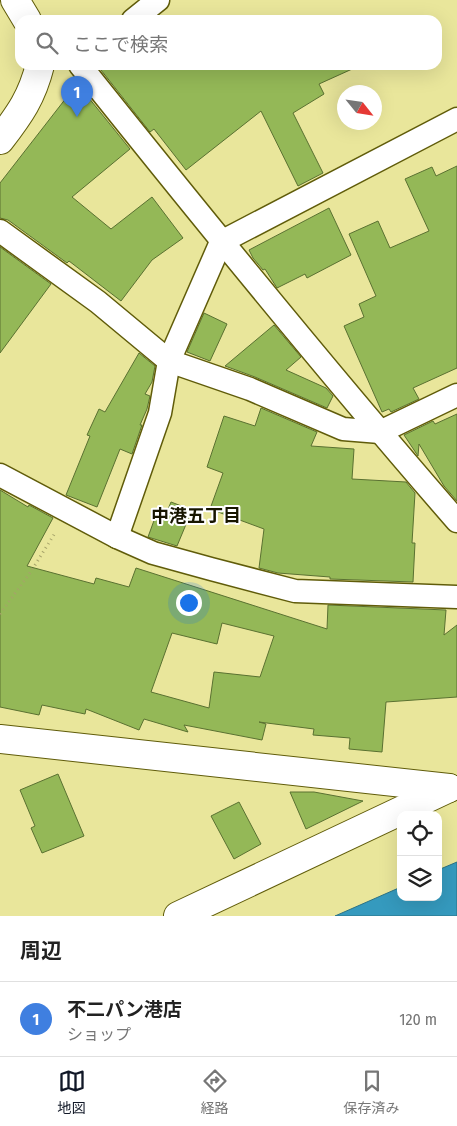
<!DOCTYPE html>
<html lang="ja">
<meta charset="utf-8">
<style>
body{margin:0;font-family:"Fira Sans Condensed","Noto Sans JP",sans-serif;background:#f6f6f6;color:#222}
.controls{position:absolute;right:15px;bottom:15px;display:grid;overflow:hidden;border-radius:10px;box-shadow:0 5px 20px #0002}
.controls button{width:45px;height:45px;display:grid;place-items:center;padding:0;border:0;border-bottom:1px solid #e0e0e0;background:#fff;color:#222;font:25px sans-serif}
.compass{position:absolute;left:337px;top:85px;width:45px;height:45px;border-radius:50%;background:#fff;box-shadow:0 5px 20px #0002;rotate:120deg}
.you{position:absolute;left:188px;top:602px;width:18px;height:18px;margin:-12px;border:4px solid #fff;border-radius:50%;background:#1a73e8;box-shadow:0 0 0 8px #1a73e833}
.badge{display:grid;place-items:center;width:32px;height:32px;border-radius:50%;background:#111827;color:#fff;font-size:16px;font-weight:700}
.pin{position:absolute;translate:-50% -41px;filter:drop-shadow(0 1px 2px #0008)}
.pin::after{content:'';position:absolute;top:26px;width:18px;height:15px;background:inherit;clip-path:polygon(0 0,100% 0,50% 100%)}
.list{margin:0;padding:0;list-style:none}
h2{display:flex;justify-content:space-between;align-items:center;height:65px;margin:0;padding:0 20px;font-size:21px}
h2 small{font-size:16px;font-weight:400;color:#767676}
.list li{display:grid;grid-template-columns:32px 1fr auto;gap:15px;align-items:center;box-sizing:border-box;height:75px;padding:0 20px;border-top:1px solid #e0e0e0}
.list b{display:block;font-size:19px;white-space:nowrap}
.list p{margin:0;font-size:16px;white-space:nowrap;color:#767676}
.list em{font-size:16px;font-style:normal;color:#767676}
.icon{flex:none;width:28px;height:28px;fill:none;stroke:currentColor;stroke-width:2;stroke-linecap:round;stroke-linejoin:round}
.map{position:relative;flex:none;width:457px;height:916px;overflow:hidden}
.search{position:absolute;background:#fff;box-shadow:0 5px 20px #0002;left:15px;right:15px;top:15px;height:55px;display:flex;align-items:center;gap:12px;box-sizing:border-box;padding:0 18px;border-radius:15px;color:#767676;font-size:19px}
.sheet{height:140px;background:#fff}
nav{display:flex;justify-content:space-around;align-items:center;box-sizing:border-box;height:70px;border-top:1px solid #e0e0e0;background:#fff;font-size:14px;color:#767676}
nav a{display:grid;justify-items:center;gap:2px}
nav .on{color:#111827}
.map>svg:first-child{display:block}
.water{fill:#359abe;stroke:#2c7285}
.building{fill:#94b857;stroke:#5a7131;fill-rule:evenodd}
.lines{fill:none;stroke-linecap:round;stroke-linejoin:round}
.minor-casing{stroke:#605c0a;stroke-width:25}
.tertiary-casing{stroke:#605c0a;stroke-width:30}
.path{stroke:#a6a36a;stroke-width:3;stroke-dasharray:1 4;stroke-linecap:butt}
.minor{stroke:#fff;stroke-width:22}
.tertiary{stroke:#fff;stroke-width:28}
.labels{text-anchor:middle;stroke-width:4;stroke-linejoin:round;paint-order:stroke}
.neighbourhood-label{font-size:18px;font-weight:bold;fill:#171500;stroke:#fff}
</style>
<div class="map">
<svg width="457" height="916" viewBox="0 0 457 916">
<rect width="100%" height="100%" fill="#e9e69b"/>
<!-- water -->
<path class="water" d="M457,862V916H335L401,887V897H438V870Z"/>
<!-- building -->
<g class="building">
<path d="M97,65H361L319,84L324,94L293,113L323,173L298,186L261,111L186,170L154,129L150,132Z"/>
<path d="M84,92L130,149L72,197L111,229L152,197L183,238L152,260L121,301L69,261L67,263L8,220L0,218V183L70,93Z"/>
<path d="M457,166V368L413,388L419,399L391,412L389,409L382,412L344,326L364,317L359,304L376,296L349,234L378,221L390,248L429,231L405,179L432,167L436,176Z"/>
<path d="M329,208L351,255L307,278L305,274L277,288L265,269L263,270L253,258L249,250Z"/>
<path d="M0,247L51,284L0,353Z"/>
<path d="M204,313L227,324L210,361L187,352Z"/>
<path d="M274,325L301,357L286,370L326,388L333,396L327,408L255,377L225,366Z"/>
<path d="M139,353L155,366L152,382L145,394L150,396L147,409L140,425H142L132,454L120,449L97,507L66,495L90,436L87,435L99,409L105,412Z"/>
<path d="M261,408L317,432L311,446L354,449L352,479L406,482L415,493L412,543H415L413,582L330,579V577L278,573L259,568L264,529L210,509L223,473L207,467L224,416L255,426Z"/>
<path d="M457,414V501L444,486L419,444L418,456L404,435L433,421L435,424Z"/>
<path d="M0,490L28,507L29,505L53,518L27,566L94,584L96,578L129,587L136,568L327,629L328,605L446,610L444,635L457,625V697L386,702L382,752L349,749L350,738L313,735L314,729L259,722L266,724L262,740L184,725L188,732L144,719L139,730L86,709L85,714L42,705L39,715L0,707ZM222,623L274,636L260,677L214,672L209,708L151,692L172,633L217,644Z"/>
<path d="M171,502L192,510L177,546L148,537L156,515L164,519Z"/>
<path d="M58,774L84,836L42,853L31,828L35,826L20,790Z"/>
<path d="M290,792H314L363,801L306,829Z"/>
<path d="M239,802L261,844L234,859L211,816Z"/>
</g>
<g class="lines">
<!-- minor casing -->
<g class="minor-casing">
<g id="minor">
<path d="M133,20L158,0"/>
<path d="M80,65C203,219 327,372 457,521"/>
<path d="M0,231L98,302L169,361L250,389L343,429L380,432L457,395"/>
<path d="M0,475L117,537L153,553L211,569L295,591L457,597"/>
<path d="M117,537L160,413L169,361L221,242L457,119"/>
</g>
</g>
<!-- tertiary casing -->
<g class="tertiary-casing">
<g id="tertiary">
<path d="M15,0L27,20"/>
<path d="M0,140C20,114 32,97 40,65"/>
<path d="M0,739L449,788"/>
<path d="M178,916L449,788"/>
</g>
</g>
<!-- path -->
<path class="path" d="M0,614L32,570L55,533"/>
<!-- minor -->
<use href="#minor" class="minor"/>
<!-- tertiary -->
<use href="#tertiary" class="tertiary"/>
</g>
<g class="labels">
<!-- neighbourhood labels -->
<g class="neighbourhood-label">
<text x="196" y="522">中港五丁目</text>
</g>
</g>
</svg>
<div class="controls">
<button><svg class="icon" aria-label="locate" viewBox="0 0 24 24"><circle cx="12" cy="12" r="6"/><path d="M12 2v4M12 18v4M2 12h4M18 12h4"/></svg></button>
<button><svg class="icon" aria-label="layers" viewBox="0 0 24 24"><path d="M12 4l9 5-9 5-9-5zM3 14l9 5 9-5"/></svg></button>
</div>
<svg class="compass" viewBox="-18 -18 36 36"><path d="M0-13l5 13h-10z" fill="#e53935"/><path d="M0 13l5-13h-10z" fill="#767676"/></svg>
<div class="you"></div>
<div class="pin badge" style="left:77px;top:117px;background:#3f7fe0">1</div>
<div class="search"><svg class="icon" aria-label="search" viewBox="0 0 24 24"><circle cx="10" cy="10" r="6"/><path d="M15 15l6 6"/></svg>ここで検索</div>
</div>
<section class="sheet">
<h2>周辺<small></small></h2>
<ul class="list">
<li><span class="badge" style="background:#3f7fe0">1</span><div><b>不二パン港店</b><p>ショップ</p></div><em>120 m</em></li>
</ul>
</section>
<nav>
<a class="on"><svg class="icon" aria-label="map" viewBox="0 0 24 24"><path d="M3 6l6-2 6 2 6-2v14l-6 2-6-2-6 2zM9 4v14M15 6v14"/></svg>地図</a>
<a><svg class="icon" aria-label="directions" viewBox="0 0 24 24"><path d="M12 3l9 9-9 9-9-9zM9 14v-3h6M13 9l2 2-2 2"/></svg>経路</a>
<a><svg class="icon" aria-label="saved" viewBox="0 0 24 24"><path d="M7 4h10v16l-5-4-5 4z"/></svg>保存済み</a>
</nav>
